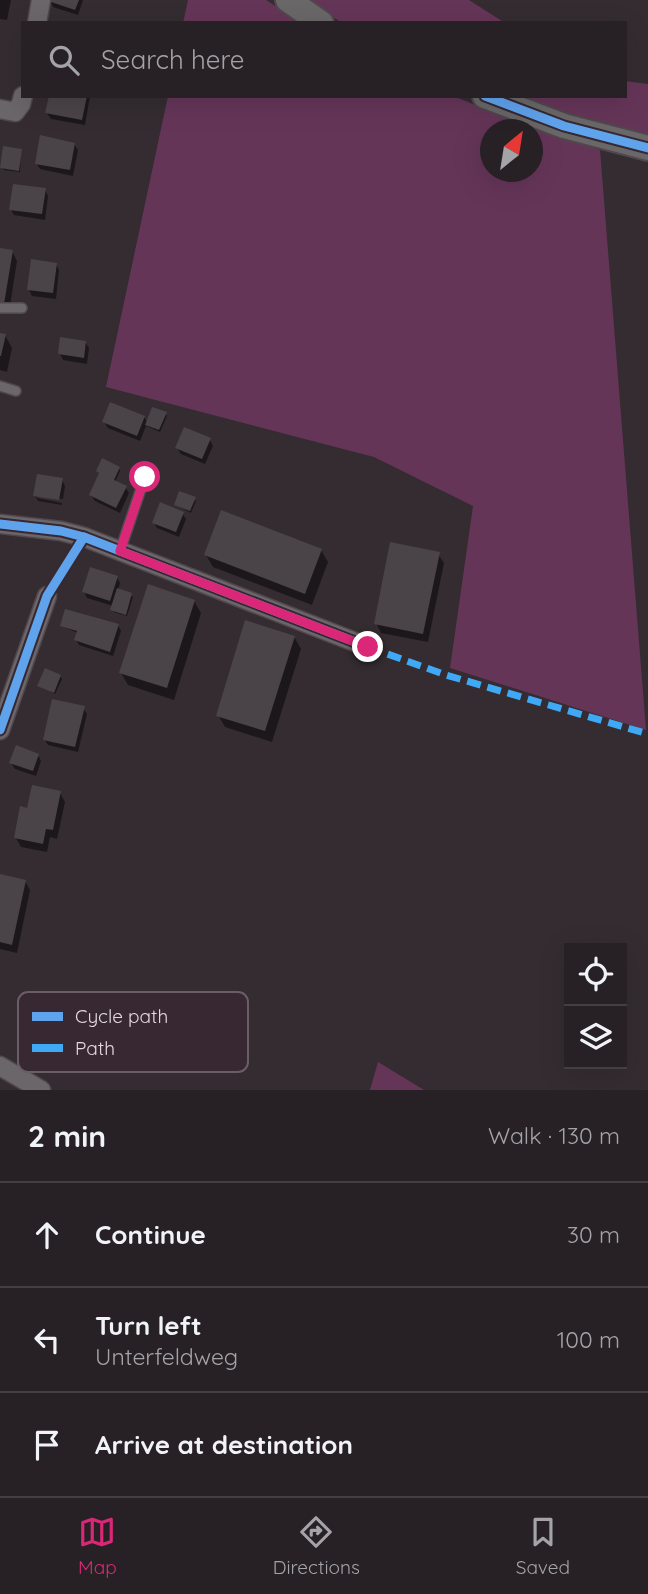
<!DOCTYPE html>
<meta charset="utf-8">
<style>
body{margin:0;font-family:Quicksand,sans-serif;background:#2f292d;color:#f1f3f6}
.controls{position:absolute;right:21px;bottom:21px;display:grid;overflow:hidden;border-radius:0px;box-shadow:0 7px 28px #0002}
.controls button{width:63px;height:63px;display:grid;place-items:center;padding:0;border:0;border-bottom:2px solid #433e42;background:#272125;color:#f1f3f6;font:35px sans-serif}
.compass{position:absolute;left:480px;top:119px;width:63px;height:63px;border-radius:50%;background:#272125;box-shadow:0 7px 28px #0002;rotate:30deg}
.stop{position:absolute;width:21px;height:21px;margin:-16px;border:5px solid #db2777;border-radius:50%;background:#fff}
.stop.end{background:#db2777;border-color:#fff;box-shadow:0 2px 7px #0008}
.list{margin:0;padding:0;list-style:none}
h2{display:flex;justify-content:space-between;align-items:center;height:91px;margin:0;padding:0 28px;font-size:30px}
h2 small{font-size:23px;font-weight:400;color:#a4a3a7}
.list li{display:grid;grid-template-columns:46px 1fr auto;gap:21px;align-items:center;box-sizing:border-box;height:105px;padding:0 28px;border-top:2px solid #433e42}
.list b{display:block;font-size:26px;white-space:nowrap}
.list p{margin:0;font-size:23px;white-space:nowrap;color:#a4a3a7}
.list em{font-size:23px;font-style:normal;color:#a4a3a7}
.icon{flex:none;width:38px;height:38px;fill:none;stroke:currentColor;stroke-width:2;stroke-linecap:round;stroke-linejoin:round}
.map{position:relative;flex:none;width:648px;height:1090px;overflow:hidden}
.search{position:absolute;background:#272125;box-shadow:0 7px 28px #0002;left:21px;right:21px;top:21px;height:77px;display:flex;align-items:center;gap:18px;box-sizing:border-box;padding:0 24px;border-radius:0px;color:#a4a3a7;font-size:26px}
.sheet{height:406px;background:#272125}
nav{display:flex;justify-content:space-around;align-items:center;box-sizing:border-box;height:98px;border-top:2px solid #433e42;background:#272125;font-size:19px;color:#a4a3a7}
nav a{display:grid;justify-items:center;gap:4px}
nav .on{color:#db2777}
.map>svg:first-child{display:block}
.green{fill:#653558;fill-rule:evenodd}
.shadow{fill:#0007}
.building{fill:#4a4448}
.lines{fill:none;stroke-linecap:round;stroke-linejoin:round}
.lane-casing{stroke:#50484c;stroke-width:12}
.street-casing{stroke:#50484c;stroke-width:21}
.secondary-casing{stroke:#50484c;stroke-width:28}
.lane{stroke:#6b6669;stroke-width:9}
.street{stroke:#6b6669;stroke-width:18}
.secondary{stroke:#6a6768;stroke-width:24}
.quiet{stroke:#3fa9f5;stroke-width:7;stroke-dasharray:14 7;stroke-linecap:butt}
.cycleway-casing{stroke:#372832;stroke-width:13}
.cycleway{stroke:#60a3ed;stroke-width:9}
.route{stroke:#db2777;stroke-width:9}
.key{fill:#372832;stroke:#6b5d66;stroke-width:2}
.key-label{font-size:19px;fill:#e3d9df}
</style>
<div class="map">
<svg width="648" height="1090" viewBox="0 0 648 1090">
<rect width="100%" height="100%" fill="#342c31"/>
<!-- green -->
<g class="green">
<path d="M188,0H266L302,23H183Z"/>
<path d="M307,0H469L505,23H342Z"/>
<path d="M625,81L648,84V137L616,132L508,96H625Z"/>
<path d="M168,96H453L520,123L600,150L646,730L450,668L473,506L374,457L106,387ZM490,130H532V172H490Z"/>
<path d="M378,1062L424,1090H370Z"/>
</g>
<!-- shadow -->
<g class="shadow">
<path d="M0,0H11L7,20L0,19Z"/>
<path d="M50,0H83L78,15L53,7Z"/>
<path d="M50,96H90L85,125L51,119L47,113Z"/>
<path d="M74,144L78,150L73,176L40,169L36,163Z"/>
<path d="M21,150L20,172L4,170L2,168Z"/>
<path d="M45,190L48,196L45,220L14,215L11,210Z"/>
<path d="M0,249L12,251L17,261L9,312L0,311Z"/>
<path d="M56,264L59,270L56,299L32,296L29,290Z"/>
<path d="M0,335H5L12,348L7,372L0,370Z"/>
<path d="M85,342L89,348L87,364L63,360L60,354Z"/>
<path d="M165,414L167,416L160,432L146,426L140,441L108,428L104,422L144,417L147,422Z"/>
<path d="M210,440L213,446L205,464L181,454L177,448Z"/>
<path d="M119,468L120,471L115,482L125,487L129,493L120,513L95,501L91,495L99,474L98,471Z"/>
<path d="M62,480L65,486L63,499L37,494V498L62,503V505L38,501L35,495Z"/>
<path d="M194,498L196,501L191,513L176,505Z"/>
<path d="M182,513L186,519L179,537L157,528L154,523Z"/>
<path d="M321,550L328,562L312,605L213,567L206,555Z"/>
<path d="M438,554L444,563L428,642L381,633L376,623Z"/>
<path d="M117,577L120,583L118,590L133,597L127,616L114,612L113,606L87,598L84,592Z"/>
<path d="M194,601L201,613L174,700L128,685L121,673Z"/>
<path d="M118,625L121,631L113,656L79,645L76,640L78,633L62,626Z"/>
<path d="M294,637L301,649L272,742L225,727L218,715Z"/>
<path d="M60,676L62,679L55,694L39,686Z"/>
<path d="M83,708L87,714L78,752L48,745L44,739Z"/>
<path d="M38,755L41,761L36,776L15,769L11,763Z"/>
<path d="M60,793L65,802L57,839L50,837L47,852L21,847L16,838L29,810Z"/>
<path d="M0,876L25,881L30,890L17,953L0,949Z"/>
</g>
<!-- building -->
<g class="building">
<path d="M45,0H79L75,10Z"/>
<path d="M49,96H87L82,120L45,113Z"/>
<path d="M40,135L75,143L70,170L35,164Z"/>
<path d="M3,146L22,149L19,171L0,168Z"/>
<path d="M13,184L46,188L42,214L9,210Z"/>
<path d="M0,248L13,250L4,304L0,303Z"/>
<path d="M31,259L57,263L53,293L27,290Z"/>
<path d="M0,333L6,334L1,356H0Z"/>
<path d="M60,337L86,341L84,358L58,354Z"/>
<path d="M110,402L145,416L137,436L102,422Z"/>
<path d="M152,407L167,412L159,430L145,425Z"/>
<path d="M184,427L211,438L202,459L175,448Z"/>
<path d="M102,458L120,467L114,480L127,486L116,508L89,495L99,473L96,471Z"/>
<path d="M37,474L63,478L59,500L33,496Z"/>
<path d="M179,491L196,497L190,511L174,505Z"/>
<path d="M160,502L184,512L176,532L152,523Z"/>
<path d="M221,510L322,549L305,594L204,555Z"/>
<path d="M390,542L440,552L423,634L374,624Z"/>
<path d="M90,567L118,576L110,601L82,592Z"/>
<path d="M148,584L195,600L167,688L119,673Z"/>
<path d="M117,588L132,593L126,615L110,610Z"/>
<path d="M65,609L119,624L110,652L74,640L77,631L60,626Z"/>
<path d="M245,620L295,636L265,731L216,716Z"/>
<path d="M45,668L61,675L54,693L37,686Z"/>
<path d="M52,699L85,706L75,747L43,740Z"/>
<path d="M16,745L39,754L33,771L9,763Z"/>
<path d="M32,785L61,791L53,830L46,829L43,844L14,838L20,806L27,808Z"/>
<path d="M0,874L26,880L12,945L0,942Z"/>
</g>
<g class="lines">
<!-- lane casing -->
<g class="lane-casing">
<g id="lane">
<path d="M0,308H22"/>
<path d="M0,386L16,391"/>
<path d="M120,551L145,477"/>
</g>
</g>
<!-- street casing -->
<g class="street-casing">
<g id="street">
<path d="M37,23L41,0"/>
<path d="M0,109L15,112L21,104L23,96"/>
<path d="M0,524L61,531L84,537L368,647"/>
<path d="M0,730L47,596"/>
<path d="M0,1066L41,1090"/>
</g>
</g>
<!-- secondary casing -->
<g class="secondary-casing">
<g id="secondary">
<path d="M288,0L321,23"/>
<path d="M485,96L564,126L648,148"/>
</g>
</g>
<!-- lane -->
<use href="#lane" class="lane"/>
<!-- street -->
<use href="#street" class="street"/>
<!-- secondary -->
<use href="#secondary" class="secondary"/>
<!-- quiet -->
<path class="quiet" d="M368,647L446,675L648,734"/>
<!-- cycleway casing -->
<g class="cycleway-casing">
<g id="cycleway">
<path d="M485,96L564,126L648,148"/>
<path d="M0,524L61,531L84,537L368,647"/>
<path d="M0,730L47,596L84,537"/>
</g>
</g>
<!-- cycleway -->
<use href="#cycleway" class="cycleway"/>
</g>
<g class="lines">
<!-- route -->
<path class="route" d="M145,477L120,551L368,647"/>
</g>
<!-- legend -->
<rect x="18" y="992" width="230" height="80" rx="10" class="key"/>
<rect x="32" y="1012" width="31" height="9" fill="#60a3ed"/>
<rect x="32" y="1044" width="31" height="8" fill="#3fa9f5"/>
<g class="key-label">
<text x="75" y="1023">Cycle path</text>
<text x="75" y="1055">Path</text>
</g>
</svg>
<div class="controls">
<button><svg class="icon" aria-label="locate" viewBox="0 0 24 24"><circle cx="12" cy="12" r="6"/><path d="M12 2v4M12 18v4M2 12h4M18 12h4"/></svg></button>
<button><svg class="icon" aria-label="layers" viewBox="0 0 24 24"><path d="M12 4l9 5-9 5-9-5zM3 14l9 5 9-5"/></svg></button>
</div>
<svg class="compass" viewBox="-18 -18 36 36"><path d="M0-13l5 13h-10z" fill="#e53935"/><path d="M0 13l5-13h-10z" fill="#a4a3a7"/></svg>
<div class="stop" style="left:145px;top:477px"></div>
<div class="stop end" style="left:368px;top:647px"></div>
<div class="search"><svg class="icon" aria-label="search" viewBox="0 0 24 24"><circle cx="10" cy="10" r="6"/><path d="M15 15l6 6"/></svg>Search here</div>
</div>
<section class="sheet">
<h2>2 min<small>Walk · 130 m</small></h2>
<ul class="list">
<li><svg class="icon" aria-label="ahead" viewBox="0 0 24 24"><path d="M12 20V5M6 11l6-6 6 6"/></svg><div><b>Continue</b></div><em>30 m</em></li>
<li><svg class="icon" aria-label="left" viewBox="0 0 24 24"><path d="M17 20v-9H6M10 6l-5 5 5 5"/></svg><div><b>Turn left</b><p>Unterfeldweg</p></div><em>100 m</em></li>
<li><svg class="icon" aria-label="arrive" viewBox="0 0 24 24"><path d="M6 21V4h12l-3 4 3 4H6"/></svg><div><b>Arrive at destination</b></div></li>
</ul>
</section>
<nav>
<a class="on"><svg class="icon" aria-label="map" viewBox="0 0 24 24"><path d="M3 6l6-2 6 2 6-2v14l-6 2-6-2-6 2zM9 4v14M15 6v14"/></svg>Map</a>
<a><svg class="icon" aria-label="directions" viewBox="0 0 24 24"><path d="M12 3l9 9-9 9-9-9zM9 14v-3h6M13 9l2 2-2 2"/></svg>Directions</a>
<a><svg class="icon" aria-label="saved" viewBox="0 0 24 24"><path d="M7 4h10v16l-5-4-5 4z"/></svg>Saved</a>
</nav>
